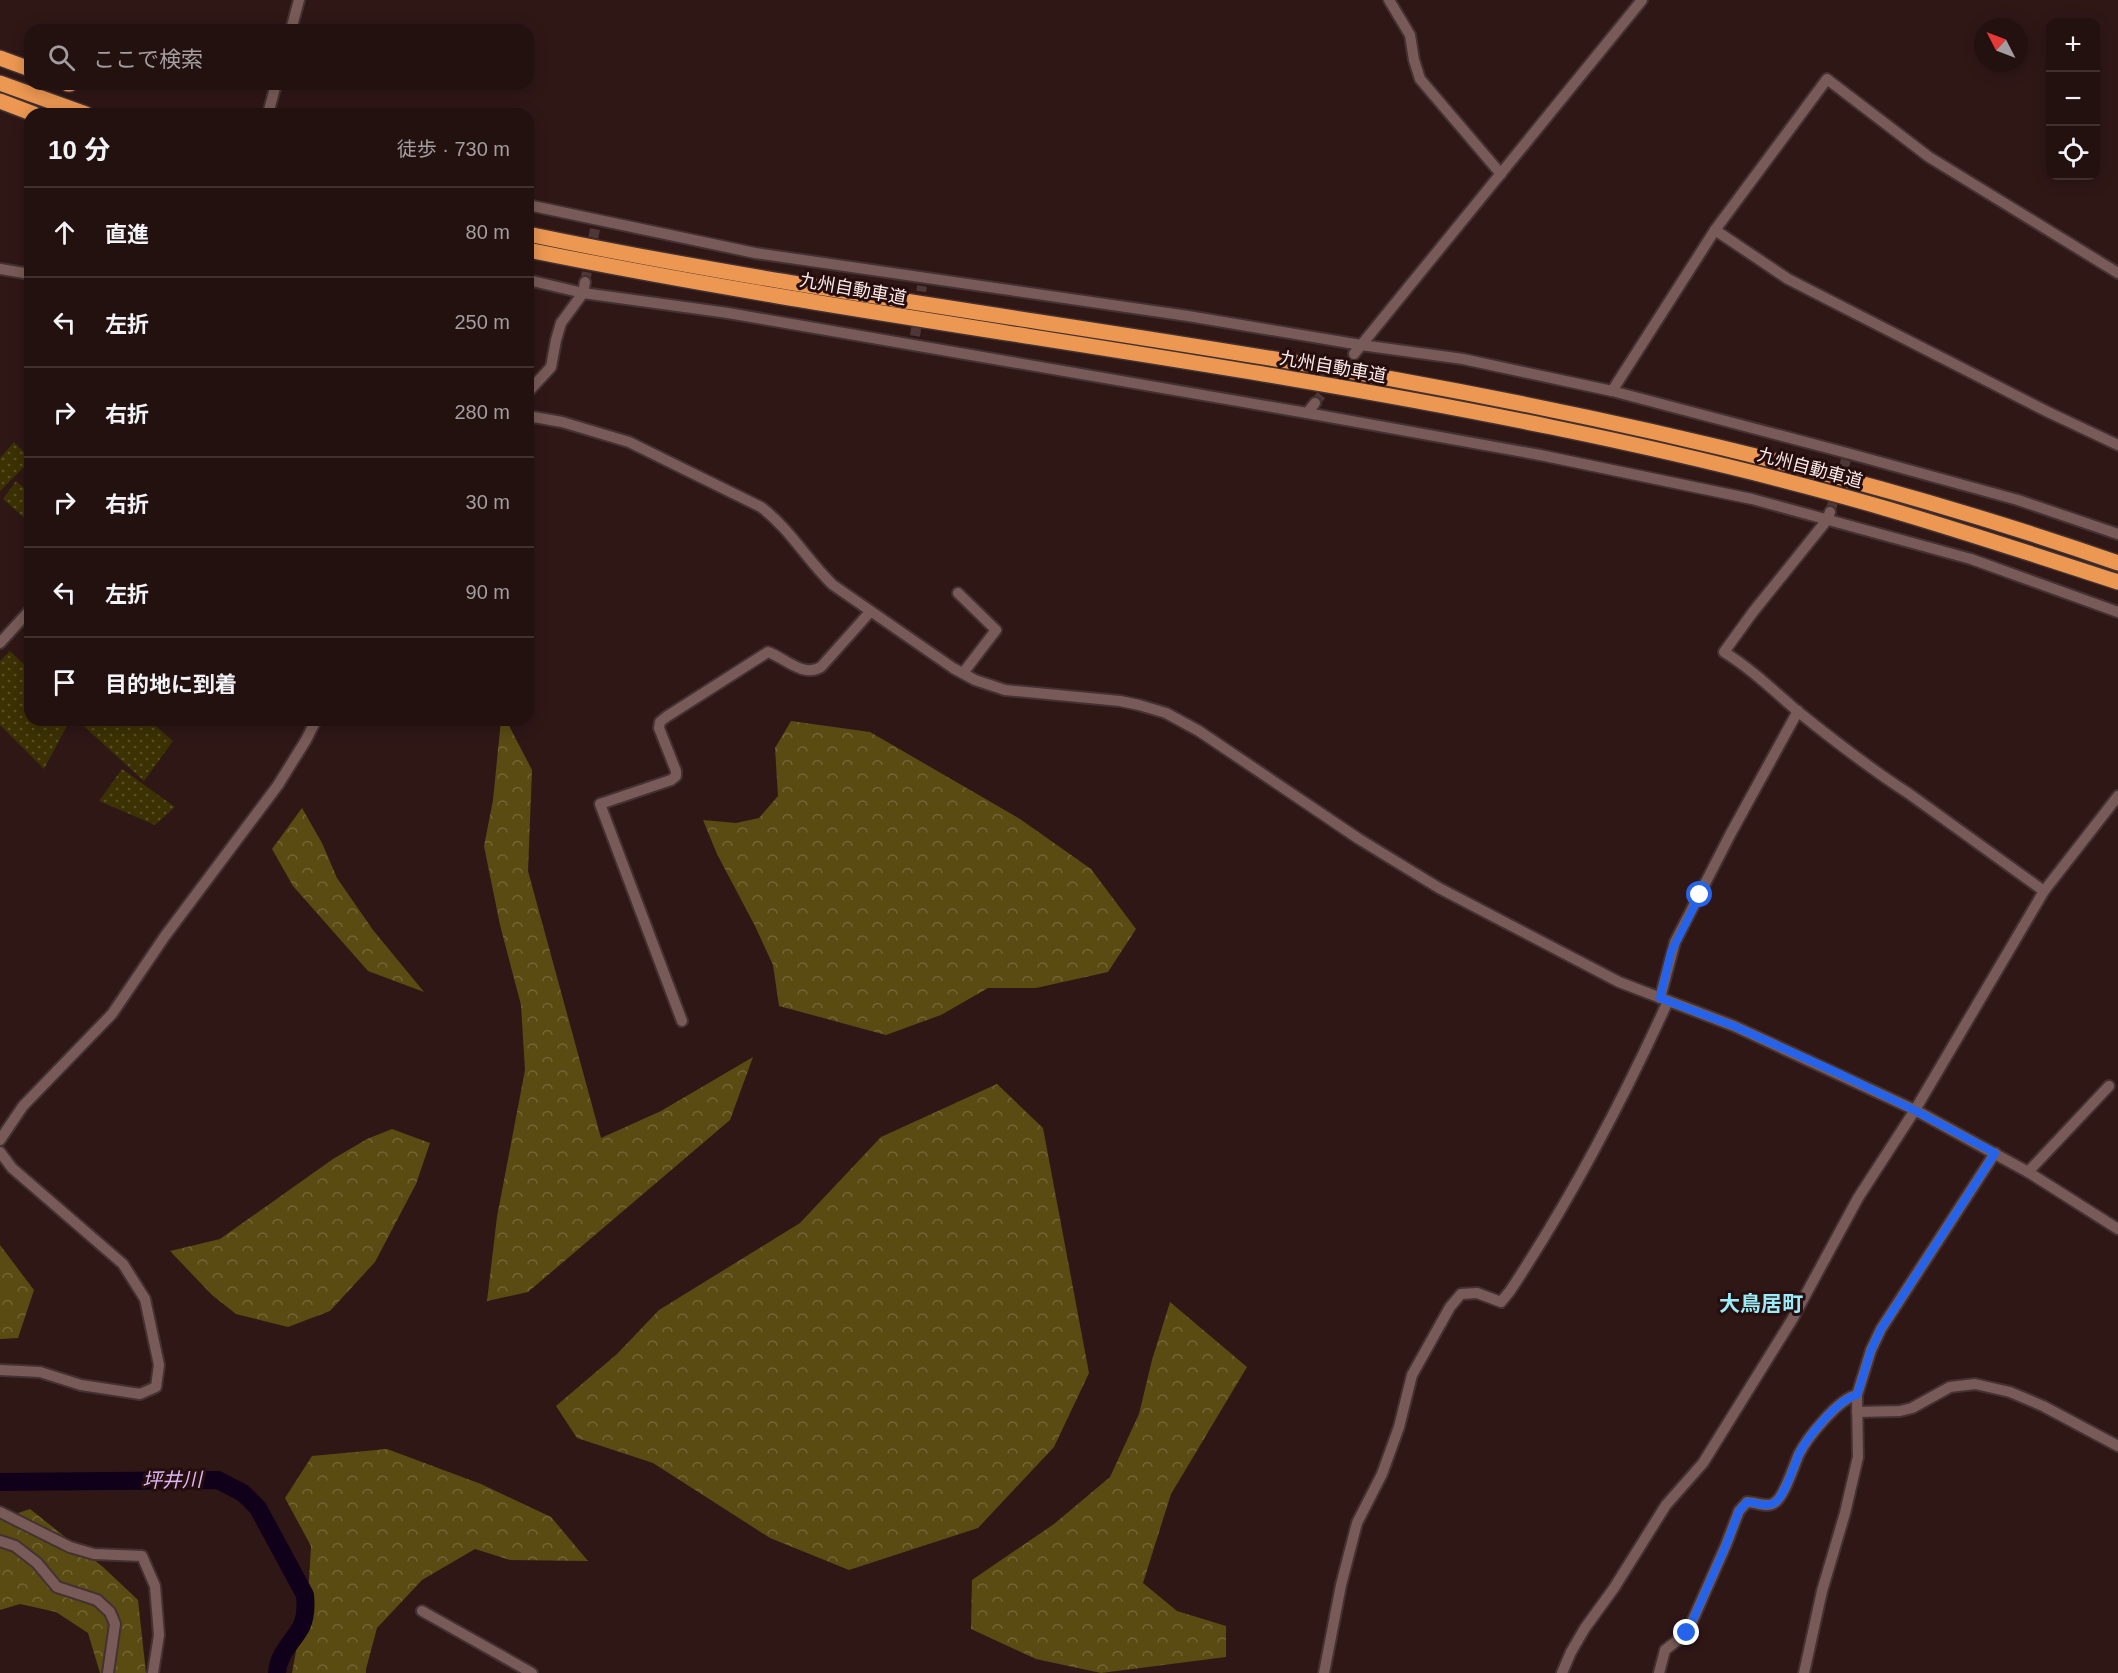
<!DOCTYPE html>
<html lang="ja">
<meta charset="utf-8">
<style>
body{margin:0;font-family:Arial,"Noto Sans JP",sans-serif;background:#2b1a19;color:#f1f3f6}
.controls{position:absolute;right:18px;top:18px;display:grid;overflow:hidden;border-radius:12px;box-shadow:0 3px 15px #0003}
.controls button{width:54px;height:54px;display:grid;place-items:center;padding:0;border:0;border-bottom:2px solid #403130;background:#231110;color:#f1f3f6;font:30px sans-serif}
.compass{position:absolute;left:1974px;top:18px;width:54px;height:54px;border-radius:50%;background:#231110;box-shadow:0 3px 15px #0003;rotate:312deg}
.stop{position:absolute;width:18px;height:18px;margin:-14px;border:4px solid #2563eb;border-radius:50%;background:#fff}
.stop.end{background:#2563eb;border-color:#fff;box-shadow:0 2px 6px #0008}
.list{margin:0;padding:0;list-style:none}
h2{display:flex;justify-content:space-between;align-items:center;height:78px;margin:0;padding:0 24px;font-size:26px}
h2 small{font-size:20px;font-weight:400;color:#a39d9f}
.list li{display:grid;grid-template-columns:39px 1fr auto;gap:18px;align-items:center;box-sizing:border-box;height:90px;padding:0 24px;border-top:2px solid #403130}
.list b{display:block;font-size:22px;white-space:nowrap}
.list em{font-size:20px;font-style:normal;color:#a39d9f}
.icon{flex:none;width:33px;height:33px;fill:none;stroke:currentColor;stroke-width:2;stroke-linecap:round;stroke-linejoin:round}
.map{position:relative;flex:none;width:2118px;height:1673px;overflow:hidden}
.search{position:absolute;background:#231110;box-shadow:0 3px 15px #0003;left:24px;top:24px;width:510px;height:66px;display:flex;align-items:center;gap:15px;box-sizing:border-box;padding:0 21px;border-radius:18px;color:#a39d9f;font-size:22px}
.panel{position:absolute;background:#231110;box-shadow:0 3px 15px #0003;left:24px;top:108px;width:510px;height:618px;border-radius:18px}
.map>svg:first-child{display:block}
.grass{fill:url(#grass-dots)}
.forest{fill:url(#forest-crowns)}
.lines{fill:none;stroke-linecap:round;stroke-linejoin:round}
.river{stroke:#10001a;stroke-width:18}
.minor-tunnel{stroke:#4e3736;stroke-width:10;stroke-dasharray:10 5;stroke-linecap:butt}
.minor-casing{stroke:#443131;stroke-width:14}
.highway-casing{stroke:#443131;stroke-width:18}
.minor{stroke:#785b59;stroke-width:10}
.highway{stroke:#ec9852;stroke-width:15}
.route{stroke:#2563eb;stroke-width:8}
.labels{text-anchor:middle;stroke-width:6;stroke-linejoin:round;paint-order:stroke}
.street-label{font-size:18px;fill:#fcebe9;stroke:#250e0d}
.water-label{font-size:20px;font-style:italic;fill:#deb4f5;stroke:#250e0d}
.quarter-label{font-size:21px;font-weight:bold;fill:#9bebf9;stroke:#250e0d}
</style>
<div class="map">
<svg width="2118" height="1673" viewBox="0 0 2118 1673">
<defs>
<pattern id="grass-dots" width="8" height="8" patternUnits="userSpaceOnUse" patternTransform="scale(1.5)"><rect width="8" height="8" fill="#3c3103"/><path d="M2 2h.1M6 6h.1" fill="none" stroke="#594f28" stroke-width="1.8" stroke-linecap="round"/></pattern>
<pattern id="forest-crowns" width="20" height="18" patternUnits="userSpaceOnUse" patternTransform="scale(1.5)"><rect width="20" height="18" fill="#5a4b13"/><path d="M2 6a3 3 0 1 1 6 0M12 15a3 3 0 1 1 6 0" fill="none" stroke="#736535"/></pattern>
</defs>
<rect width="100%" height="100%" fill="#2f1716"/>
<!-- grass -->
<g class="grass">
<path d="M14,442L30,458V461L0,491V458Z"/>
<path d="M16,481L30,493V523L3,499Z"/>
<path d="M10,651L30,670V720H70L44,769L0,725V661Z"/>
<path d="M77,720H149L173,741L144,781Z"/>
<path d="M122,769L175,807L155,825L99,801Z"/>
</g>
<!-- forest -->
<g class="forest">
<path d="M501,720H506L532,770L528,871L601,1138L661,1111L753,1057L730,1120L528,1292L487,1301L497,1217L525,1070L521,1005L500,925L484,846L493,800Z"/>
<path d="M791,721L870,732L1020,819L1091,869L1136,929L1108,972L1036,988H988L941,1015L886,1035L779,1006L773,965L755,926L717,854L703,820L736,823L759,818L778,796L775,748Z"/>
<path d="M302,808L322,843L337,878L373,930L424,992L368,971L293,886L272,849Z"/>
<path d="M997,1084L1043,1128L1089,1373L1054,1447L978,1528L849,1570L770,1538L653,1463L577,1438L556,1406L617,1354L659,1310L800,1223L881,1137Z"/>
<path d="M392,1129L430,1143L416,1184L375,1262L330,1311L288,1327L236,1314L212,1295L170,1251L220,1239L333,1159L367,1139Z"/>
<path d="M0,1245L34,1290L18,1338L0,1339Z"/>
<path d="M1170,1302L1247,1367L1171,1494L1143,1583L1177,1611L1226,1626V1657L1101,1673L1036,1659L971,1629L972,1580L1054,1524L1110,1477L1139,1414L1152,1360Z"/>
<path d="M387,1449L481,1484L551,1517L588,1561L510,1560L475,1549L422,1580L377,1628L366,1669V1673H292L309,1580L311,1546L285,1498L312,1456Z"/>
<path d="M30,1509L103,1567L138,1600L146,1673H100L88,1633L56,1612L20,1604L0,1610V1519Z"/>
</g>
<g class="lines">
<!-- river -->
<path class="river" d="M0,1482L218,1480L243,1493L258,1508L305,1595C306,1605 306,1617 301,1627C292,1643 278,1654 277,1673"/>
<!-- minor-tunnel -->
<g class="minor-tunnel">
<path d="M585,282L595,229"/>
<path d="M915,336L922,286"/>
<path d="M1315,403L1354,354"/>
<path d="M1830,512L1846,460"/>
</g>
<!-- minor casing -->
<g class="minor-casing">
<g id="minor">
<path d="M1389,0L1410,35L1414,60L1420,79L1501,174"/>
<path d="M291,30L299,0"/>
<path d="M268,114L276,84"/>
<path d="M528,205L755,253L1188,316L1361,345L1463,359L1612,391L1847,453L2018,500L2118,534"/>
<path d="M1715,230L1788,279L2048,412L2118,445"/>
<path d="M0,269L30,274"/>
<path d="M528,280L583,293L728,313L1307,413L1540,455L1752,499L1971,559L2118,612"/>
<path d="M1354,354L1642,0"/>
<path d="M1612,391L1715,230L1827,79L1929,157L2118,273"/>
<path d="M528,392L551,367L556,340L561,323L583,293L585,282"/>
<path d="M1307,413L1315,403"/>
<path d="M528,416L562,422L629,442L761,507C790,529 807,560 833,585L953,668L975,680L1005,690L1120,701L1139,705L1166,713L1199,731L1359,839L1439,888L1619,982L1734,1026L1915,1110L2028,1172L2118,1229"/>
<path d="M1830,512L1827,520L1753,612L1724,652C1750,668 1773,690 1796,710C1832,739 1869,768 1908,793L2044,891"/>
<path d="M958,593L996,630L963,673"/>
<path d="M0,643L30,610"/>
<path d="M1660,998L1675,942L1731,833L1798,711"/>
<path d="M682,1021L600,804L671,780L676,776V771L659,728L660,722L666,717L768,652C785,658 803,678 821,667L870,612"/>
<path d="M0,1140L23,1106L112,1014L165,936L278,785L306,740L316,720"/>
<path d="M0,1152L12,1168L123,1264L145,1299L159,1365L156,1387L140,1394L81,1385L40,1372L0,1370"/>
<path d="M2028,1172L2109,1086"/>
<path d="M1857,1412L1900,1411L1912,1408L1950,1387L1975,1384L2010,1392L2043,1406L2118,1446"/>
<path d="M0,1512L70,1547L94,1554L142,1556L155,1586L159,1635L153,1673"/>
<path d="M0,1541L15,1546L37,1563L57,1587L97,1600L110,1612L115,1624L108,1673"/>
<path d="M422,1611L532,1673"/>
<path d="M1324,1673L1341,1585L1357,1523L1382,1474L1399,1427L1412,1375L1450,1307L1461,1294L1477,1293L1501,1302L1510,1291C1571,1199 1622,1102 1668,1001"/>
<path d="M1562,1673L1571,1652L1585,1628L1614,1588L1666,1505L1703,1463L1793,1318L1858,1198L1915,1110L2044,891L2118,796"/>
<path d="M1659,1673L1665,1650L1687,1633L1726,1545L1739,1511L1747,1502C1755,1502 1767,1508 1774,1503C1784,1498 1794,1465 1799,1454C1807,1438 1839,1398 1857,1395"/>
<path d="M1804,1673L1822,1591L1845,1513L1858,1457L1857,1395L1871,1350L1881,1329L1995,1153"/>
</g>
</g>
<!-- highway casing -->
<g class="highway-casing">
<g id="highway">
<path d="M0,58L30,69"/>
<path d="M0,83L86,114"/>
<path d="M68,84H70"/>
<path d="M0,101L34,114"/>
<path d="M528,234C816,294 1109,328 1398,380C1641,424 1885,481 2118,563"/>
<path d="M528,250C867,319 1212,357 1551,427C1663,450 1775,476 1884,508C1963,531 2041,557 2118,582"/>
</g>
</g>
<!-- minor -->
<use href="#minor" class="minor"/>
<!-- highway -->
<use href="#highway" class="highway"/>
</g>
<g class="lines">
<!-- route -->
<path class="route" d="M1687,1633L1726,1545L1739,1511L1747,1502C1755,1502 1767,1508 1774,1503C1784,1498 1794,1465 1799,1454C1807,1437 1839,1398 1857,1395L1871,1350L1881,1329L1995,1153L1914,1110L1842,1075L1734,1026L1660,998L1671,952L1700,895"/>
</g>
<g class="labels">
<!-- street labels -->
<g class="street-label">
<text transform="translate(853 289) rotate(10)" y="6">九州自動車道</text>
<text transform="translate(1333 367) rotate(10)" y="6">九州自動車道</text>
<text transform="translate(1810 468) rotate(15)" y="6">九州自動車道</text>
</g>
<!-- water labels -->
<g class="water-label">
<text transform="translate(172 1480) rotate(-1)" y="7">坪井川</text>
</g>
<!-- quarter labels -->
<g class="quarter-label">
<text x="1761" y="1311">大鳥居町</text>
</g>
</g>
</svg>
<div class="controls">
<button>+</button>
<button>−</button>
<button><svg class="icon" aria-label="locate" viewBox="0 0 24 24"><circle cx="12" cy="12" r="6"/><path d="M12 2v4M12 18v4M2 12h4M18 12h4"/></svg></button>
</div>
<svg class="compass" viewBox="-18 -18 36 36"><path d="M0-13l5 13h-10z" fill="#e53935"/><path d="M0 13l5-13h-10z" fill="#a39d9f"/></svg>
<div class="stop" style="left:1700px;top:895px"></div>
<div class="stop end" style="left:1687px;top:1633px"></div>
<div class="search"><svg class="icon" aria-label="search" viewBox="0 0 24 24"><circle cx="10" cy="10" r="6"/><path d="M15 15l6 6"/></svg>ここで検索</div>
<section class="panel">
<h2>10 分<small>徒歩 · 730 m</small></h2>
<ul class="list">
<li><svg class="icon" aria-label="ahead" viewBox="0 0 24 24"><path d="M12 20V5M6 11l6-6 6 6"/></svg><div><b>直進</b></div><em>80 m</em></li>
<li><svg class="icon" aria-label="left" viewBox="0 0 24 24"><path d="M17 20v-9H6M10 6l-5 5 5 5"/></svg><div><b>左折</b></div><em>250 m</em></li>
<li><svg class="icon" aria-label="right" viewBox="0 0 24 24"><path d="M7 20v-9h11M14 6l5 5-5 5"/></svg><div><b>右折</b></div><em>280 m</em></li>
<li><svg class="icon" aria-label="right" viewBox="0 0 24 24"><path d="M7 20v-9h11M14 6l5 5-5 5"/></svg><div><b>右折</b></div><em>30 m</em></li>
<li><svg class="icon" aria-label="left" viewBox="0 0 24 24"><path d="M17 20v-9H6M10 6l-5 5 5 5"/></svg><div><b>左折</b></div><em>90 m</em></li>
<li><svg class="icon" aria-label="arrive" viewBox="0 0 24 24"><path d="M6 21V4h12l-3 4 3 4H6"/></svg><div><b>目的地に到着</b></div></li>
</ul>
</section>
</div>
